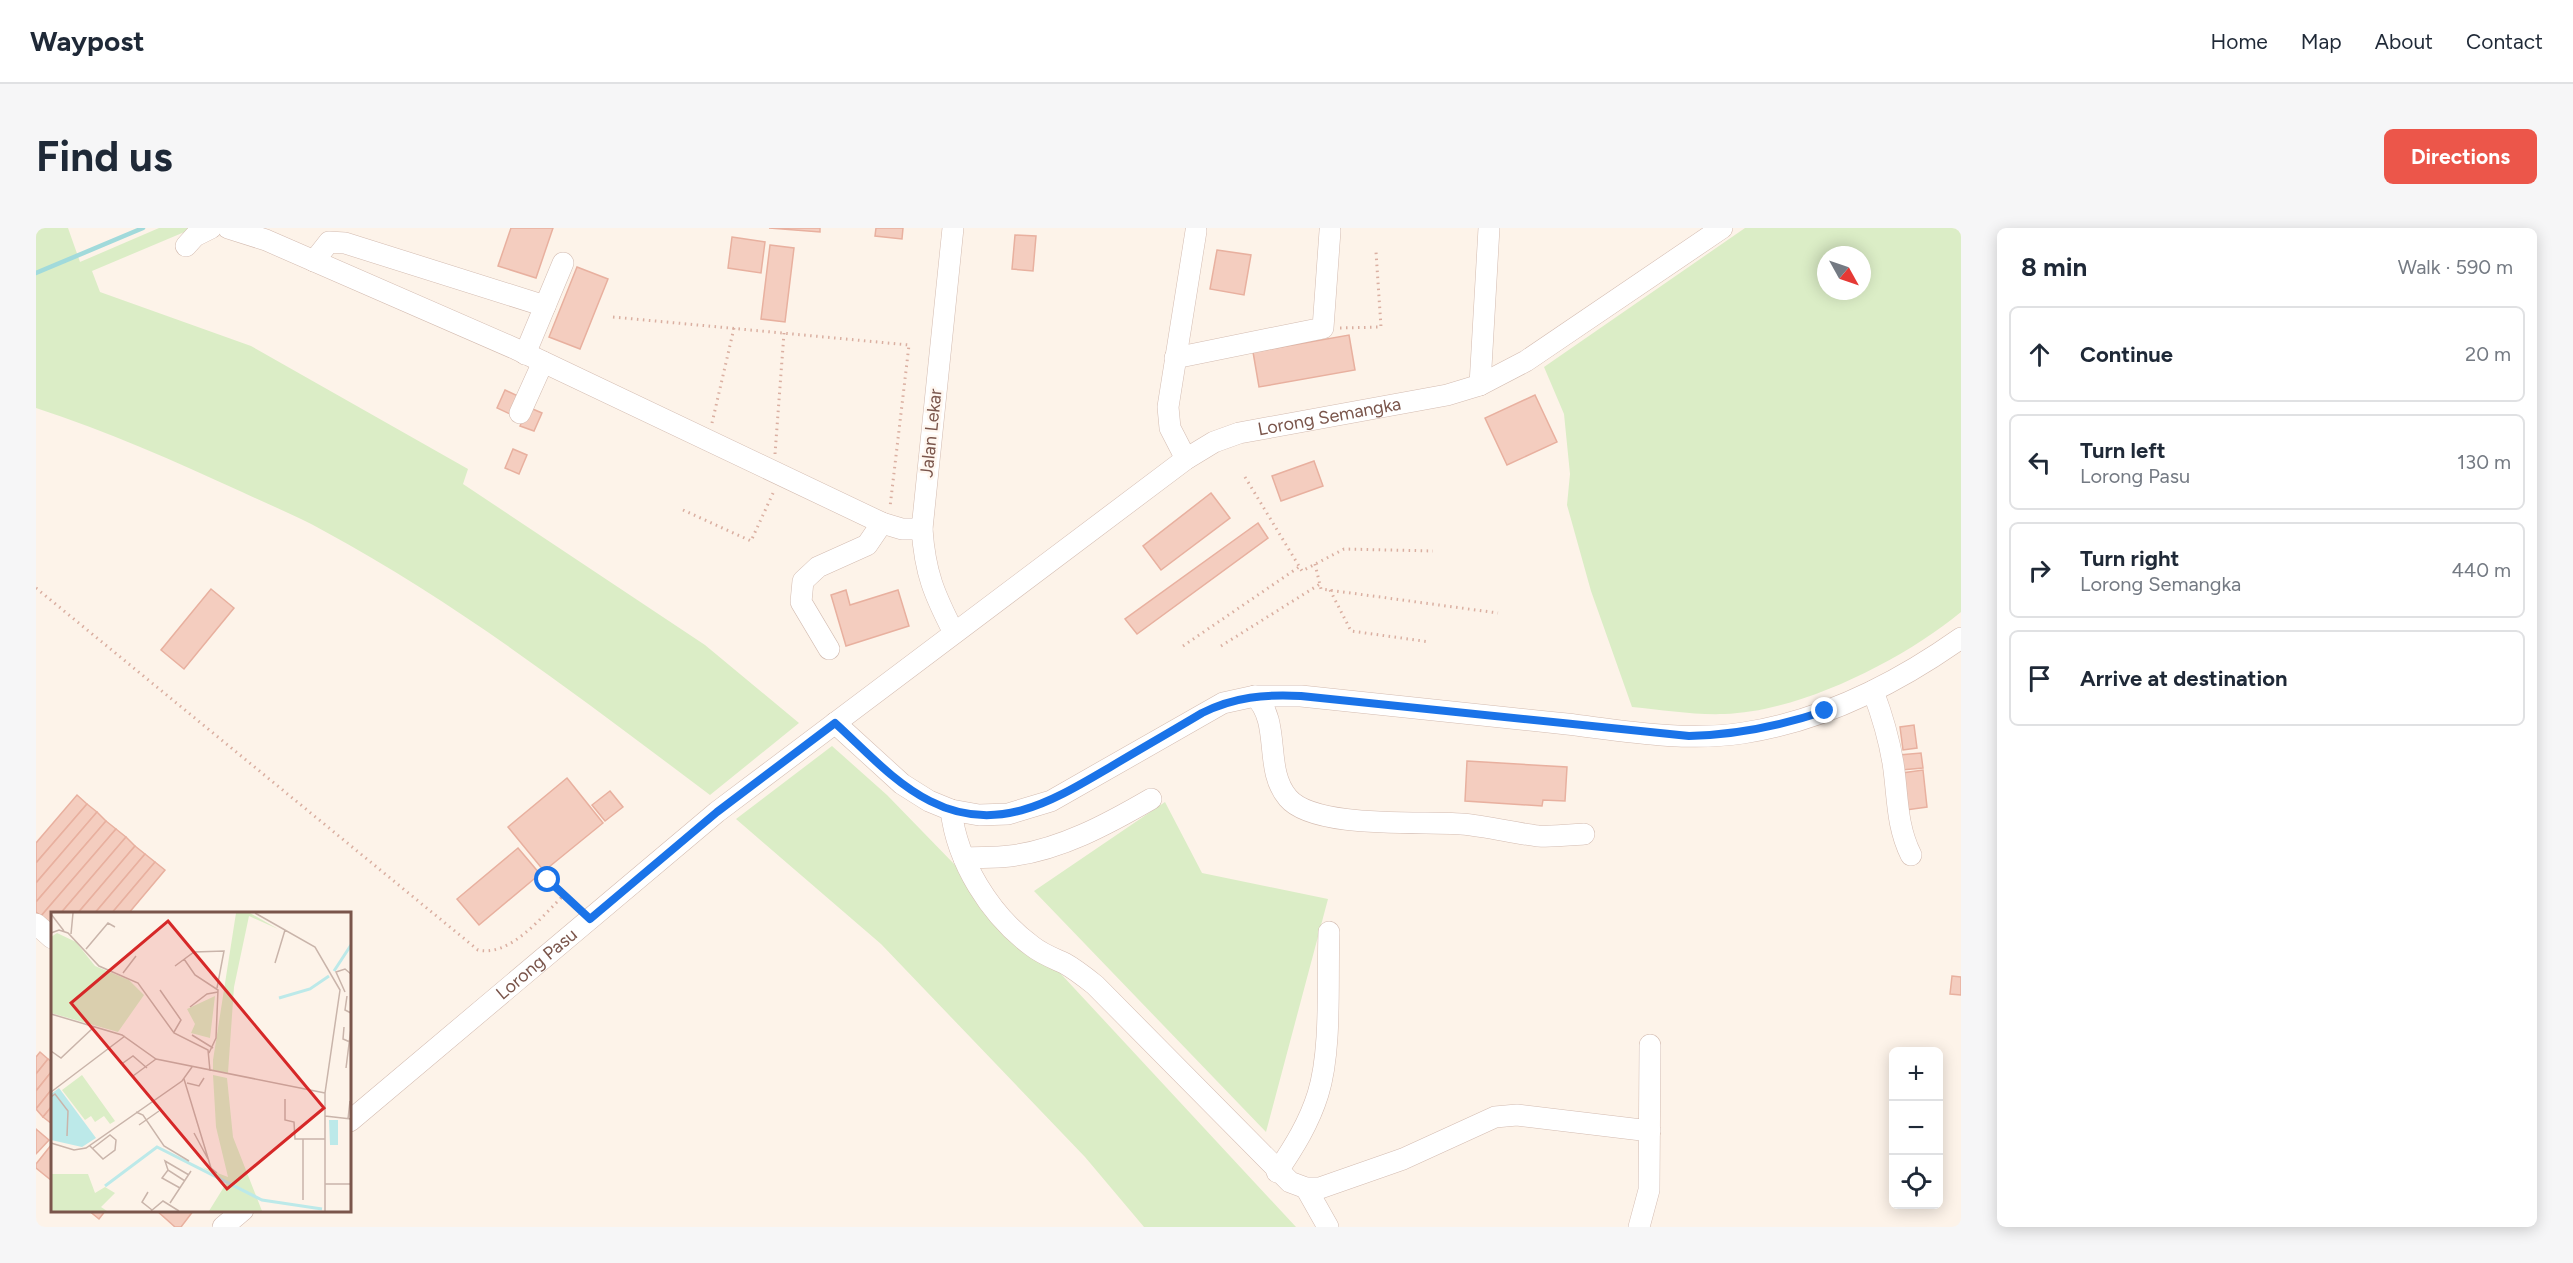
<!DOCTYPE html>
<meta charset="utf-8">
<style>
body{margin:0;font-family:Figtree,sans-serif;background:#f6f6f7;color:#1f2937}
.controls{position:absolute;right:18px;bottom:18px;display:grid;overflow:hidden;border-radius:9px;box-shadow:0 3px 15px #0003}
.controls button{width:54px;height:54px;display:grid;place-items:center;padding:0;border:0;border-bottom:2px solid #e0e1e3;background:#fff;color:#1f2937;font:30px sans-serif}
.compass{position:absolute;left:1781px;top:18px;width:54px;height:54px;border-radius:50%;background:#fff;box-shadow:0 3px 15px #0003;rotate:130deg}
.stop{position:absolute;width:18px;height:18px;margin:-14px;border:4px solid #1a73e8;border-radius:50%;background:#fff}
.stop.end{background:#1a73e8;border-color:#fff;box-shadow:0 2px 6px #0008}
.list{margin:0;padding:0;list-style:none}
h2{display:flex;justify-content:space-between;align-items:center;height:78px;margin:0;padding:0 24px;font-size:26px}
h2 small{font-size:20px;font-weight:400;color:#747a83}
.list li{display:grid;grid-template-columns:39px 1fr auto;gap:18px;align-items:center;box-sizing:border-box;height:96px;margin:0 12px 12px;padding:0 12px;border:2px solid #e0e1e3;border-radius:9px}
.list b{display:block;font-size:22px;white-space:nowrap}
.list p{margin:0;font-size:20px;white-space:nowrap;color:#747a83}
.list em{font-size:20px;font-style:normal;color:#747a83}
.icon{flex:none;width:33px;height:33px;fill:none;stroke:currentColor;stroke-width:2;stroke-linecap:round;stroke-linejoin:round}
.map{position:relative;flex:none;width:1925px;height:999px;overflow:hidden;border-radius:9px}
header{display:flex;align-items:center;gap:36px;box-sizing:border-box;height:84px;padding:0 30px;background:#fff;border-bottom:2px solid #e0e1e3}
header strong{font-size:28px}
nav{display:flex;gap:33px;margin-inline-start:auto;font-size:21px}
.intro{display:flex;align-items:center;justify-content:space-between;box-sizing:border-box;height:144px;padding:0 36px}
h1{margin:0;font-size:42px}
.button{padding:15px 27px;border-radius:9px;background:#ec564a;color:#fff;font-size:21px;font-weight:700}
main{display:flex;gap:36px;padding:0 36px}
aside{flex:1;background:#fff;border-radius:9px;box-shadow:0 3px 15px #0003}
.map>svg:first-child{display:block}
.green{fill:#dbedc6;fill-rule:evenodd}
.lines{fill:none;stroke-linecap:round;stroke-linejoin:round}
.stream{stroke:#a1dadb;stroke-width:4.5}
.building{fill:#f4cdbf;stroke:#e8b09f;stroke-width:1.5}
.minor-casing{stroke:#d3bbb0;stroke-width:22}
.path{stroke:#daafa1;stroke-width:3;stroke-dasharray:1.5 4.5;stroke-linecap:butt}
.minor{stroke:#fff;stroke-width:21}
.route{stroke:#1a73e8;stroke-width:8}
.labels{text-anchor:middle;stroke-width:5;stroke-linejoin:round;paint-order:stroke}
.street-label{font-size:18px;fill:#7a554b;stroke:#fff7f0}
.inset-river{fill:none;stroke:#bce9e9;stroke-width:3}
.inset-road{fill:none;stroke:#c9b4aa;stroke-width:1.5}
.view{fill:#d62828;fill-opacity:0.15;stroke:#d62828;stroke-width:3}
.inset-edge{fill:none;stroke:#7a554b;stroke-width:3}
</style>
<header>
<strong>Waypost</strong>
<nav><a>Home</a><a>Map</a><a>About</a><a>Contact</a></nav>
</header>
<div class="intro"><h1>Find us</h1><a class="button">Directions</a></div>
<main>
<div class="map">
<svg width="1925" height="999" viewBox="0 0 1925 999">
<rect width="100%" height="100%" fill="#fdf3e9"/>
<!-- green -->
<g class="green">
<path d="M0,0H32L44,34L123,0H158L56,43L64,64L215,118L432,241L427,256L669,417L763,495L674,567C550,474 425,377 288,303C262,288 233,277 206,264C138,233 71,203 0,180Z"/>
<path d="M1709,0H1925V384C1867,432 1764,484 1688,486C1657,487 1627,482 1596,479L1555,363L1531,277L1534,246L1528,186L1508,139ZM1790,27H1826V63H1790Z"/>
<path d="M796,518L851,567L1025,746L1260,999H1108L1049,929L845,716L700,591Z"/>
<path d="M1129,574L1166,645L1292,671L1230,904L998,663Z"/>
</g>
<g class="lines">
<!-- stream -->
<path class="stream" d="M0,45L107,0"/>
</g>
<!-- building -->
<g class="building">
<path d="M475,0H517L500,50L462,38Z"/>
<path d="M733,0H784V4Z"/>
<path d="M840,0H867L866,11L839,8Z"/>
<path d="M979,7L1000,8L997,43L976,41Z"/>
<path d="M696,9L729,14L725,45L692,40Z"/>
<path d="M734,17L758,20L749,94L725,91Z"/>
<path d="M1181,22L1215,27L1208,67L1174,61Z"/>
<path d="M541,39L572,51L544,121L513,109Z"/>
<path d="M1313,107L1319,142L1223,159L1217,124Z"/>
<path d="M469,162L482,168L474,186L461,180Z"/>
<path d="M1499,167L1521,214L1471,237L1449,190Z"/>
<path d="M492,179L506,185L498,203L484,198Z"/>
<path d="M477,221L491,227L483,246L469,240Z"/>
<path d="M1278,233L1287,258L1245,273L1236,248Z"/>
<path d="M1175,265L1194,290L1125,342L1107,318Z"/>
<path d="M1222,295L1232,310L1101,406L1089,391Z"/>
<path d="M175,361L198,380L148,441L125,422Z"/>
<path d="M810,362L814,377L862,362L873,398L810,418L795,367Z"/>
<path d="M1878,497L1881,520L1867,522L1864,499Z"/>
<path d="M1885,525L1887,540L1865,542L1863,527Z"/>
<path d="M1431,533L1531,539L1529,573L1507,572L1506,578L1429,573Z"/>
<path d="M1887,542L1891,579L1870,582L1866,545Z"/>
<path d="M531,550L567,595L508,643L472,599Z"/>
<path d="M574,563L587,579L569,593L556,577Z"/>
<path d="M41,567L51,576L0,635V615Z"/>
<path d="M51,576L61,584L0,655V635Z"/>
<path d="M61,584L70,593L0,674V655Z"/>
<path d="M70,593L80,601L5,688L0,684V674Z"/>
<path d="M80,601L90,609L24,686H16L14,697L5,688Z"/>
<path d="M90,609L99,618L41,686H24Z"/>
<path d="M99,618L109,626L58,686H41Z"/>
<path d="M482,620L504,646L443,697L421,671Z"/>
<path d="M109,626L119,634L75,686H58Z"/>
<path d="M119,634L129,642L92,686H75Z"/>
<path d="M1916,748L1925,749V767L1914,766Z"/>
<path d="M4,824L12,831L0,846V829Z"/>
<path d="M12,831L16,834V843L0,863V846Z"/>
<path d="M16,843V861L0,881V863Z"/>
<path d="M16,861V878L7,889L0,881Z"/>
<path d="M16,878V896L7,889Z"/>
<path d="M0,901L13,912L0,926Z"/>
<path d="M16,916V953L0,940V936Z"/>
<path d="M52,982H70L63,991Z"/>
<path d="M120,982H158L145,999H139Z"/>
</g>
<g class="lines">
<!-- minor casing -->
<g class="minor-casing">
<g id="minor">
<path d="M192,0L230,12L480,121L846,295L866,301H886"/>
<path d="M917,0L886,301C889,345 898,366 918,405"/>
<path d="M150,18L159,8L175,0"/>
<path d="M278,33L293,14L309,15L509,78"/>
<path d="M489,126L527,35"/>
<path d="M1139,130L1287,100L1294,3"/>
<path d="M1444,157L1453,0"/>
<path d="M484,185L507,134"/>
<path d="M1150,231L1134,200L1132,179L1160,3"/>
<path d="M793,421L765,374L767,353L782,339L831,317L846,295"/>
<path d="M1837,463C1846,487 1853,511 1857,535C1862,567 1860,597 1875,627"/>
<path d="M1219,468C1246,495 1227,541 1252,570C1278,601 1386,593 1425,596C1451,598 1477,605 1502,608C1517,609 1533,607 1548,606"/>
<path d="M799,495L866,556L893,573L915,582L943,587L972,586L1015,573L1187,475L1219,468H1265C1353,477 1442,487 1531,496C1588,503 1649,514 1707,505C1786,493 1860,456 1925,410"/>
<path d="M915,582C921,634 954,687 996,718C1006,726 1017,730 1028,735C1039,741 1049,749 1059,757L1254,954L1270,960H1284L1367,931L1459,889L1481,887L1614,903"/>
<path d="M928,630C943,629 959,630 974,628C1024,622 1072,596 1115,571"/>
<path d="M0,696L16,710"/>
<path id="s1" d="M314,893L681,584L1150,231L1178,214L1203,205L1411,167L1444,157L1490,133L1686,0"/>
<path d="M1241,944C1258,919 1273,895 1282,866C1296,821 1291,752 1293,704"/>
<path d="M1270,960L1292,999"/>
<path d="M187,999L207,982"/>
<path d="M1603,999L1613,962L1614,817"/>
</g>
</g>
<!-- path -->
<g class="path">
<path d="M577,89L873,117L854,279"/>
<path d="M1304,100L1345,99L1340,24"/>
<path d="M676,195L698,100"/>
<path d="M739,226L748,105"/>
<path d="M1209,249L1266,343L1308,321L1397,323"/>
<path d="M647,282L715,313L738,263"/>
<path d="M1279,336L1285,361L1462,385"/>
<path d="M0,360L442,722C475,729 506,688 528,667"/>
<path d="M1294,362L1315,403L1394,414"/>
<path d="M1147,418L1263,339"/>
<path d="M1185,418L1284,356"/>
<path d="M512,652L541,680"/>
</g>
<!-- minor -->
<use href="#minor" class="minor"/>
</g>
<g class="lines">
<!-- route -->
<path class="route" d="M512,652L554,691L681,584L799,495C829,522 858,555 894,573C962,608 1018,572 1076,538C1106,520 1136,503 1166,485C1198,469 1229,466 1265,468L1653,508C1701,507 1744,498 1789,483"/>
</g>
<g class="labels">
<!-- street labels -->
<g class="street-label">
<text dy="6" stroke="none"><textPath href="#s1" startOffset="1218">Lorong Semangka</textPath></text>
<text transform="translate(895 205) rotate(-84)" y="6">Jalan Lekar</text>
<text dy="6" stroke="none"><textPath href="#s1" startOffset="244">Lorong Pasu</textPath></text>
</g>
</g>
<!-- overview -->
<g transform="translate(15 684)">
<rect width="300" height="300" fill="#fdf3e9"/>
<path d="M185,1H199L227,17L198,4L183,75L177,161L162,158V148ZM6,21L25,30L44,54L78,68L93,83L67,120L0,101V25ZM164,84L159,126L140,121L144,112L136,97ZM31,163L64,209L59,212L53,204L44,210L40,204L34,208L11,178ZM162,163L176,166L182,225L211,299H158L176,270L151,255L177,265L165,215ZM0,262H37L44,281L54,275L64,281L50,295L56,299H0Z" fill="#dbedc6"/>
<path d="M8,176L45,226L31,235L0,228V182ZM278,208H287V233H279Z" fill="#bce9e9"/>
<path class="inset-river" d="M283,59L300,33M228,86L259,77L278,64M54,274L106,235L211,288L271,297"/>
<path class="inset-road" d="M204,1L264,35L289,78L274,181V299M0,2L13,19M0,21L8,18L17,21L48,54L87,71L123,121L157,138L159,159M20,22L22,1M35,37L57,11L64,15M133,47L144,63L167,78L165,126L158,141M224,51L234,18M124,54L143,40L173,39L166,76M72,61L85,44M109,78L130,108L123,120M294,80L285,60L294,57L300,62M296,84L294,98L300,101M139,95L156,82L167,80M0,102L71,123L105,147L274,181M293,115L292,127L299,130M141,123L162,136M0,139L10,146L43,115M72,151L82,144L96,156M295,156L300,116M82,164L105,147M133,167L160,256L166,261M136,171L148,174L153,166M0,180L74,124M0,185L4,182L17,199L16,224M234,187V208L243,210L244,227H274M85,200L92,203L113,234L138,249M274,204L300,207M297,207L299,189M88,213L108,199M143,221L157,247M0,231L23,238L35,236L131,169L141,155M39,234L52,247L64,238L65,228L59,223L42,236M117,258L114,249L138,263M274,272H300M129,276L111,266L117,258L134,269M97,280L91,290L101,298M252,288V227M119,291L140,259M100,299L112,289L128,299"/>
<path class="view" d="M117,9L273,196L176,277L20,91Z"/>
<rect width="300" height="300" class="inset-edge"/>
</g>
</svg>
<div class="controls">
<button>+</button>
<button>−</button>
<button><svg class="icon" aria-label="locate" viewBox="0 0 24 24"><circle cx="12" cy="12" r="6"/><path d="M12 2v4M12 18v4M2 12h4M18 12h4"/></svg></button>
</div>
<svg class="compass" viewBox="-18 -18 36 36"><path d="M0-13l5 13h-10z" fill="#e53935"/><path d="M0 13l5-13h-10z" fill="#747a83"/></svg>
<div class="stop" style="left:512px;top:652px"></div>
<div class="stop end" style="left:1789px;top:483px"></div>
</div>
<aside>
<h2>8 min<small>Walk · 590 m</small></h2>
<ul class="list">
<li><svg class="icon" aria-label="ahead" viewBox="0 0 24 24"><path d="M12 20V5M6 11l6-6 6 6"/></svg><div><b>Continue</b></div><em>20 m</em></li>
<li><svg class="icon" aria-label="left" viewBox="0 0 24 24"><path d="M17 20v-9H6M10 6l-5 5 5 5"/></svg><div><b>Turn left</b><p>Lorong Pasu</p></div><em>130 m</em></li>
<li><svg class="icon" aria-label="right" viewBox="0 0 24 24"><path d="M7 20v-9h11M14 6l5 5-5 5"/></svg><div><b>Turn right</b><p>Lorong Semangka</p></div><em>440 m</em></li>
<li><svg class="icon" aria-label="arrive" viewBox="0 0 24 24"><path d="M6 21V4h12l-3 4 3 4H6"/></svg><div><b>Arrive at destination</b></div></li>
</ul>
</aside>
</main>
